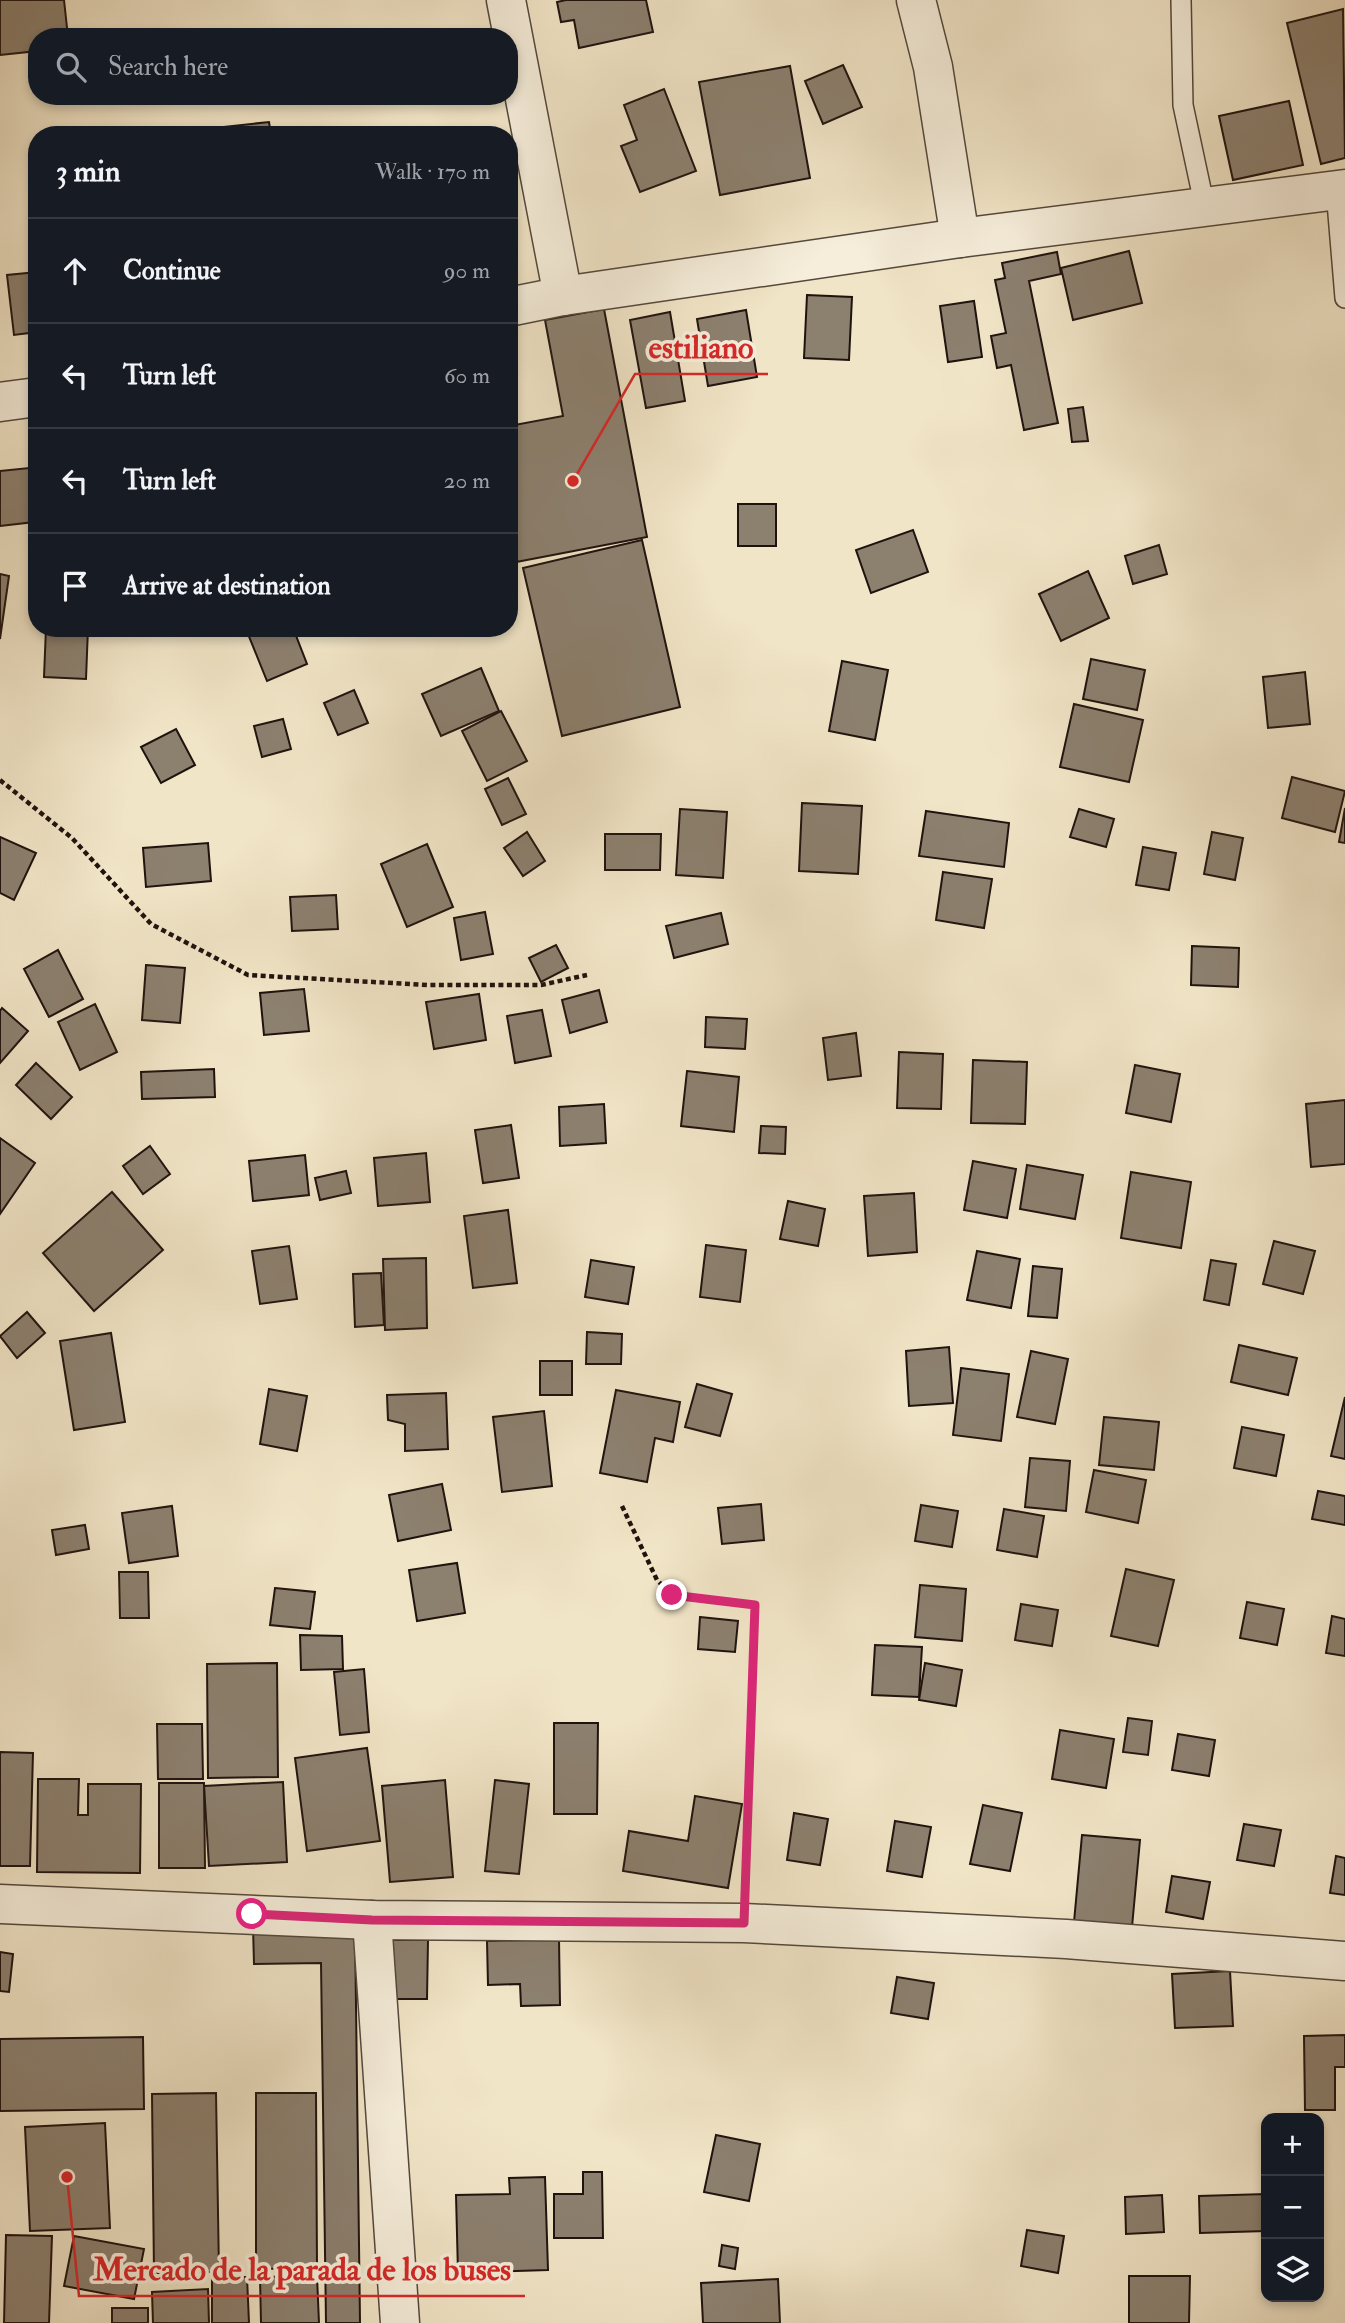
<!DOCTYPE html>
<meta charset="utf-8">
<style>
body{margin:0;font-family:"IM FELL Double Pica",serif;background:#242831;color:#f1f3f6}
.controls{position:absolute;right:21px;bottom:21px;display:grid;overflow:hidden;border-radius:14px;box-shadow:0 4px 10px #0003}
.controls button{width:63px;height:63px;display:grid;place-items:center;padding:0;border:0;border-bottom:2px solid #363941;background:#171b24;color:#f1f3f6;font:35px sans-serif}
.stop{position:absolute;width:21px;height:21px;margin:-16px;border:5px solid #db2777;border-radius:50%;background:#fff}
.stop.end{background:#db2777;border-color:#fff;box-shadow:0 2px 7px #0008}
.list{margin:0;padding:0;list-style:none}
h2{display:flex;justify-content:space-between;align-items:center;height:91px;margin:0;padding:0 28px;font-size:30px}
h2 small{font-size:23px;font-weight:400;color:#9ea1a6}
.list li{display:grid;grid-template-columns:46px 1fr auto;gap:21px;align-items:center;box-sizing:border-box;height:105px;padding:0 28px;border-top:2px solid #363941}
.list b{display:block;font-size:26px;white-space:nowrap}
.list em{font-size:23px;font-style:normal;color:#9ea1a6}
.icon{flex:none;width:38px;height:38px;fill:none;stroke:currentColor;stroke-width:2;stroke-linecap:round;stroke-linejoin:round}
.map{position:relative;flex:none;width:1345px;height:2323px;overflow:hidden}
.search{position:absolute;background:#171b24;box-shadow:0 4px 10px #0003;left:28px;top:28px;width:490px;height:77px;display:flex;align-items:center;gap:18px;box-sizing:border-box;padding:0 24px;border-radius:28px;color:#9ea1a6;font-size:26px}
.panel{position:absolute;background:#171b24;box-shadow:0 4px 10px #0003;left:28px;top:126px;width:490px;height:511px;border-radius:28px}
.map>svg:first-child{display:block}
.building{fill:#8c806f;stroke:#1f130f;stroke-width:2}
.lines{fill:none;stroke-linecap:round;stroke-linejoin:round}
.service-casing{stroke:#54483d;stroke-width:22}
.minor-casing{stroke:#54483d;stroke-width:41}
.tertiary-casing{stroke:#54483d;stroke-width:41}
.path{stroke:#1f130f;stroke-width:4.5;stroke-dasharray:5 3.5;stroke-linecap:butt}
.service{stroke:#f6eedb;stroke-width:19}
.minor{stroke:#f6eedb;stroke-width:38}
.tertiary{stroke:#f6eedb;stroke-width:38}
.route{stroke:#db2777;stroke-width:9}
.leader{fill:none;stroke:#d62828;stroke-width:2.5}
.callout-dot{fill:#d62828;stroke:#f6eedb;stroke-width:2.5}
.callout-label{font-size:32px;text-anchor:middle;font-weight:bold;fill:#d62828;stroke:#f6eedb;stroke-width:7;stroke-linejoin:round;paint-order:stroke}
</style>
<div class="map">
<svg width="1345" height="2323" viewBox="0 0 1345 2323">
<rect width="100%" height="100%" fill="#f1e5c7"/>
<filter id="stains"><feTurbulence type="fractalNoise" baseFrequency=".00286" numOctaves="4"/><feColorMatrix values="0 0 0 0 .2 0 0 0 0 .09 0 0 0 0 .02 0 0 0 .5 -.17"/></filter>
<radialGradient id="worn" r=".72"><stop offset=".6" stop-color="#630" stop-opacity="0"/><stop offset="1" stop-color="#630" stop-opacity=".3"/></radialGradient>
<!-- building -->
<g class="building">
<path d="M0,0H64L68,37H37V51L0,55Z"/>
<path d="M566,0H646L653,32L579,48L574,20L561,22L557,2Z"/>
<path d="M1343,9L1345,158L1321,164L1287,23Z"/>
<path d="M843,65L862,107L823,124L805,81Z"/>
<path d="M790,66L810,178L720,195L699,82Z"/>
<path d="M664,89L696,171L640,192L621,146L637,140L624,105Z"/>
<path d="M1289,101L1303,165L1233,180L1219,116Z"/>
<path d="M269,122L271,135H149Z"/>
<path d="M1129,251L1142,303L1073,320L1061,268Z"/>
<path d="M1057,252L1061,274L1029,281L1058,423L1024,430L1011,365L997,368L991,336L1006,333L995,280L1005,278L1002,263Z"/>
<path d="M37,272V332L14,335L7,275Z"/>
<path d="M807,295L852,297L849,360L804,358Z"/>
<path d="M974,301L982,357L948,362L940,306Z"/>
<path d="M604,309L647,537L511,563L509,426L563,416L545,320Z"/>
<path d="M746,310L757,377L708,386L697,319Z"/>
<path d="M670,312L685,401L646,408L630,320Z"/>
<path d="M1083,407L1088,441L1072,442L1068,409Z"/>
<path d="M29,468L34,522L0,526V471Z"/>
<path d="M31,468H37V528H36Z"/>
<rect x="738" y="504" width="38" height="42"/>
<path d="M913,530L928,572L871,593L856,550Z"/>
<path d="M642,540L680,707L562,736L523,568Z"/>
<path d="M1159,545L1167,574L1133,584L1125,556Z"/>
<path d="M1088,571L1109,618L1061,641L1039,594Z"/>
<path d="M0,574L9,576L0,639Z"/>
<path d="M46,628H88L86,679L44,677Z"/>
<path d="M261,628H293L307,664L267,681L248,634Z"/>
<path d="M1091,659L1145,670L1137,710L1083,699Z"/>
<path d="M842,661L888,670L875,740L829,731Z"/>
<path d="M481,668L499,711L441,736L422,694Z"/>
<path d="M1305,672L1310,724L1268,728L1263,677Z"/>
<path d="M354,690L368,723L338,735L324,703Z"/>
<path d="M1074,704L1143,720L1129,782L1060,767Z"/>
<path d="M501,711L527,761L487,781L462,731Z"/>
<path d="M283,719L291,749L262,757L254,726Z"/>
<path d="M176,729L195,765L161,783L141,747Z"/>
<path d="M1292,777L1345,791L1335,832L1282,818Z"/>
<path d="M508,778L526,814L502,825L485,789Z"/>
<path d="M802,803L862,806L858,874L799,871Z"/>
<path d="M1345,808V843L1339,842Z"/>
<path d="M680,809L727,812L723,878L676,875Z"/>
<path d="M1079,809L1114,819L1106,847L1070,837Z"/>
<path d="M926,811L1009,823L1004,867L919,856Z"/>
<path d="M527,832L545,861L523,876L504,848Z"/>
<path d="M1212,832L1243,838L1235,880L1204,874Z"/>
<path d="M605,834H661L660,870H605Z"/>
<path d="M0,837L36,853L14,900L0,893Z"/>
<path d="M208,843L211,881L146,887L143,848Z"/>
<path d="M427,844L453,907L407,927L381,864Z"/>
<path d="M1143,847L1176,853L1169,890L1136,885Z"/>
<path d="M943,872L992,879L984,928L936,920Z"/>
<path d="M336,895L338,929L292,931L290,897Z"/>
<path d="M485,912L493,954L461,960L454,918Z"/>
<path d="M721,913L728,944L674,958L666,926Z"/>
<path d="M556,945L568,968L541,982L529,958Z"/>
<path d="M1192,946L1239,948L1238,987L1191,985Z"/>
<path d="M58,950L83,999L49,1017L24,969Z"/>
<path d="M146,965L185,968L180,1023L142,1020Z"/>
<path d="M304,989L309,1031L264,1035L260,993Z"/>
<path d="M599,990L607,1022L570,1033L562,1000Z"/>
<path d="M479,994L486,1040L434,1049L426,1002Z"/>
<path d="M95,1004L117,1052L80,1070L58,1022Z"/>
<path d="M2,1008L28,1031L0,1063V1011Z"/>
<path d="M542,1010L551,1056L515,1063L507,1016Z"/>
<path d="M706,1017L747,1019L745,1049L705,1047Z"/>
<path d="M856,1033L861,1076L828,1080L823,1038Z"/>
<path d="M899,1052L943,1054L941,1109L897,1108Z"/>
<path d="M973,1060L1027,1062L1025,1124L971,1123Z"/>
<path d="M36,1063L72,1097L51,1119L16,1085Z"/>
<path d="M1135,1065L1180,1074L1171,1122L1126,1113Z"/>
<path d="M214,1069L215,1097L142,1099L141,1072Z"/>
<path d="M687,1071L739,1077L734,1132L681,1126Z"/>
<path d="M1345,1100V1164L1311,1167L1306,1104Z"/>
<path d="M604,1104L606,1143L560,1146L559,1107Z"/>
<path d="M511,1125L519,1178L483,1183L475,1130Z"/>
<path d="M761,1126L786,1127L785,1154L759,1153Z"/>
<path d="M0,1138L35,1163L0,1214Z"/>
<path d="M150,1146L170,1174L143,1194L123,1166Z"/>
<path d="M426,1153L430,1202L378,1206L374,1158Z"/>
<path d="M305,1155L309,1195L253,1201L249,1161Z"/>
<path d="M973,1161L1016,1169L1007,1218L964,1210Z"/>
<path d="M1027,1165L1083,1175L1075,1219L1020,1209Z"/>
<path d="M346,1171L351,1193L320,1200L315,1178Z"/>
<path d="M1131,1172L1191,1182L1181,1248L1121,1238Z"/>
<path d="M112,1192L163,1250L94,1311L43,1253Z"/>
<path d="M914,1193L917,1252L868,1256L864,1196Z"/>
<path d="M788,1201L825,1209L818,1246L780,1239Z"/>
<path d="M508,1210L517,1283L473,1288L464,1216Z"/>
<path d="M1274,1241L1315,1251L1303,1294L1263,1284Z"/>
<path d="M706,1245L746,1250L740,1302L700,1297Z"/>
<path d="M289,1246L297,1299L260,1304L252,1251Z"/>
<path d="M977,1251L1020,1259L1011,1308L967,1300Z"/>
<path d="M426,1258L427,1328L385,1330L383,1259Z"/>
<path d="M591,1260L634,1267L628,1304L585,1297Z"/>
<path d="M1211,1260L1236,1264L1229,1305L1204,1300Z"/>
<path d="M1033,1266L1062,1269L1057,1318L1028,1316Z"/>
<path d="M381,1273L384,1325L355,1327L353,1274Z"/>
<path d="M27,1312L45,1333L17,1358L0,1336Z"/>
<path d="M587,1332L622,1334L621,1364H586Z"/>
<path d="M111,1333L125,1422L74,1430L60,1341Z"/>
<path d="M1239,1345L1297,1358L1288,1395L1231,1382Z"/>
<path d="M949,1347L953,1403L909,1406L906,1351Z"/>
<path d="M1031,1351L1068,1359L1055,1424L1017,1417Z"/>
<rect x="540" y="1361" width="32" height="34"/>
<path d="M961,1368L1009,1374L1001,1441L953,1435Z"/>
<path d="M697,1384L732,1394L720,1436L685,1427Z"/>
<path d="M269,1389L307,1396L297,1451L260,1444Z"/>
<path d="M616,1390L680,1402L673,1442L655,1438L647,1482L600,1473Z"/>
<path d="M446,1393L448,1449L405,1451V1424L388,1420L387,1395Z"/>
<path d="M1345,1397V1459L1331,1456Z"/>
<path d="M544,1411L552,1486L502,1492L493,1417Z"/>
<path d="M1104,1417L1159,1422L1154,1470L1099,1465Z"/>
<path d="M1242,1427L1284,1435L1276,1476L1234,1468Z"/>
<path d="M1030,1458L1070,1461L1066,1511L1025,1507Z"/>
<path d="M1094,1470L1146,1480L1138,1523L1086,1512Z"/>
<path d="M442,1484L451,1530L398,1541L389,1495Z"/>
<path d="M1318,1491L1345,1496V1525L1312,1519Z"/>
<path d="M761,1504L764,1540L722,1544L718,1508Z"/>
<path d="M921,1505L958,1511L952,1547L915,1541Z"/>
<path d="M172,1506L178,1556L129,1563L122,1513Z"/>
<path d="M1004,1509L1044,1516L1037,1557L997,1550Z"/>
<path d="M85,1525L89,1549L56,1555L52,1530Z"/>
<path d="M457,1563L465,1613L417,1621L409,1570Z"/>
<path d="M1126,1569L1174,1580L1158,1646L1111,1636Z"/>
<path d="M119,1572H148L149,1618H120Z"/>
<path d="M920,1585L966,1589L962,1641L915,1637Z"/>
<path d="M275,1588L315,1592L310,1629L270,1625Z"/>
<path d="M1247,1602L1284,1609L1277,1645L1240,1638Z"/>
<path d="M1021,1604L1058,1610L1052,1646L1015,1640Z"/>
<path d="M1332,1616L1345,1619V1656L1326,1653Z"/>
<path d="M700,1617L738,1621L735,1652L698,1649Z"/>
<path d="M300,1635L342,1636L343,1669L301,1670Z"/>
<path d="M875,1645L922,1647L919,1697L872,1695Z"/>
<path d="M277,1663L278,1777L208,1778L207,1664Z"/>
<path d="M925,1663L962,1670L956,1706L919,1700Z"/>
<path d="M364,1669L369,1732L340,1735L334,1672Z"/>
<path d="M1128,1718L1152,1721L1148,1755L1123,1752Z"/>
<path d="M554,1723H598L597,1814H554Z"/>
<path d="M157,1724H202L203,1779H158Z"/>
<path d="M1060,1730L1114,1739L1106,1788L1052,1779Z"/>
<path d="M1178,1734L1215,1740L1209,1776L1172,1770Z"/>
<path d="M367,1748L380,1841L307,1851L295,1758Z"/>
<path d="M0,1752L33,1753L30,1866H0Z"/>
<path d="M38,1779H79L78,1815H88V1784H141L140,1873L37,1872Z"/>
<path d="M445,1780L453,1877L390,1882L382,1786Z"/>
<path d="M495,1780L529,1784L519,1874L485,1871Z"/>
<path d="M283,1782L287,1862L209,1866L204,1786Z"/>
<path d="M159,1783H204L205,1868H159Z"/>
<path d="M695,1796L742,1804L728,1888L623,1871L629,1831L688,1841Z"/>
<path d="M983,1805L1022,1813L1010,1871L970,1864Z"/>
<path d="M794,1813L828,1819L820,1865L787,1860Z"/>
<path d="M895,1821L931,1827L922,1877L887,1871Z"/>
<path d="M1244,1824L1281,1830L1274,1866L1237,1860Z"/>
<path d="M1082,1835L1140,1840L1132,1927L1074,1922Z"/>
<path d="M1336,1856L1345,1858V1895L1330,1893Z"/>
<path d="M1172,1876L1210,1882L1203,1919L1166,1912Z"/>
<path d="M355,1926L360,2323H326L321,1963L254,1964L253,1927Z"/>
<path d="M559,1939L560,2005L521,2006L520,1984L488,1985L487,1941Z"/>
<path d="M388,1940H428L427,1999H387Z"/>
<path d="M0,1952L13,1954L9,1992L0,1991Z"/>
<path d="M1230,1971L1233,2026L1175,2028L1172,1974Z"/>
<path d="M897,1977L934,1983L928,2019L891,2013Z"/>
<path d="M1345,2035V2067H1335V2110H1305L1304,2036Z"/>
<path d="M143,2037L144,2109L0,2111V2039Z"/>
<path d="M216,2093L219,2272L154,2273L152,2094Z"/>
<path d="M256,2093H316L317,2268L256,2269Z"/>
<path d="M105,2123L110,2228L30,2231L25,2127Z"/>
<path d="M716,2135L760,2144L749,2201L704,2192Z"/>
<path d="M583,2172H602L603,2238H554V2194H583Z"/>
<path d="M545,2177L548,2270L458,2273L456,2195L510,2194L509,2178Z"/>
<path d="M1266,2194V2231L1200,2233L1199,2196Z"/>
<path d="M1162,2195L1164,2232L1126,2234L1125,2197Z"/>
<path d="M1027,2230L1064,2236L1058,2273L1021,2266Z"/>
<path d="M6,2235L52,2236L49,2323H4Z"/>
<path d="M74,2236L144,2249L134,2299L64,2286Z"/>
<path d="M722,2245L738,2248L735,2269L719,2266Z"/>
<path d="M317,2276L319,2323H261L260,2277Z"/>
<path d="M1129,2276H1190L1189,2323H1129Z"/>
<path d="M212,2277H247L249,2323H212Z"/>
<path d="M778,2279L780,2323H703L701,2283Z"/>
<path d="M208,2289L209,2323H153L152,2292Z"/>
<rect x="112" y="2308" width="36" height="15"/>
</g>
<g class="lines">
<!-- service casing -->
<g class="service-casing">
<g id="service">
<path d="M1181,0L1183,105L1205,208"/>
<path d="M1336,190L1345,298"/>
</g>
</g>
<!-- minor casing -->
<g class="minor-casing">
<g id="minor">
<path d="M506,0L563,296"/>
<path d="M916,0L933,67L960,238"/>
<path d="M0,1904L372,1920L744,1923L1066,1939L1345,1961"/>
<path d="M372,1920L400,2323"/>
</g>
</g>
<!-- tertiary casing -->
<g class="tertiary-casing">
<g id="tertiary">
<path d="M509,307L563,296L960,238L1345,189"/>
<path d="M0,402L37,397"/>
</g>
</g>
<!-- path -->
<g class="path">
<path d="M0,780L72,838L151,924L248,975L427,985H541L587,975"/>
<path d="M622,1506L657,1580L672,1595L755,1605L746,1887"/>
</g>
<!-- service -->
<use href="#service" class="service"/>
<!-- minor -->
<use href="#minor" class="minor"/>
<!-- tertiary -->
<use href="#tertiary" class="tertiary"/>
</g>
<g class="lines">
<!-- route -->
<path class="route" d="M252,1914L372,1920L744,1923L755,1605L672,1595"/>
</g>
<!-- callouts -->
<path class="leader" d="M573 481L635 374H768M67 2177L79 2296H525"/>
<g class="callout-dot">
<circle cx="573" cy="481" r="7"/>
<circle cx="67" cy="2177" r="7"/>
</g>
<g class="callout-label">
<text x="701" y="358">estiliano</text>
<text x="302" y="2280">Mercado de la parada de los buses</text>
</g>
<rect width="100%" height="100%" filter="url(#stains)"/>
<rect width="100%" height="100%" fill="url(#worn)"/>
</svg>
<div class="controls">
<button>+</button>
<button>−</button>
<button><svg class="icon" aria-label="layers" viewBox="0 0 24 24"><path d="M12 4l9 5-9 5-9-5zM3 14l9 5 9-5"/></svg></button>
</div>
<div class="stop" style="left:252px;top:1914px"></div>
<div class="stop end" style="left:672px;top:1595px"></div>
<div class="search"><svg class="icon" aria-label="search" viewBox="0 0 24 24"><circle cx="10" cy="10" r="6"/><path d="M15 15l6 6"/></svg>Search here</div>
<section class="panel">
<h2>3 min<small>Walk · 170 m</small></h2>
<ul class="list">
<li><svg class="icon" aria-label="ahead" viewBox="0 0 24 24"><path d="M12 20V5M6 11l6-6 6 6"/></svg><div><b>Continue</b></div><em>90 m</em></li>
<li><svg class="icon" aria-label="left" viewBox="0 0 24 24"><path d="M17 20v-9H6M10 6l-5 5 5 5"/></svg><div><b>Turn left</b></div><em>60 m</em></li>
<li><svg class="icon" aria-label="left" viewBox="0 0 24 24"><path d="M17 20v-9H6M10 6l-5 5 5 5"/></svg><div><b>Turn left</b></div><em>20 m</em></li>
<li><svg class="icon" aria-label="arrive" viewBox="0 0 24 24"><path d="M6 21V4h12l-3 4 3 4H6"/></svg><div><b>Arrive at destination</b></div></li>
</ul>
</section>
</div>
